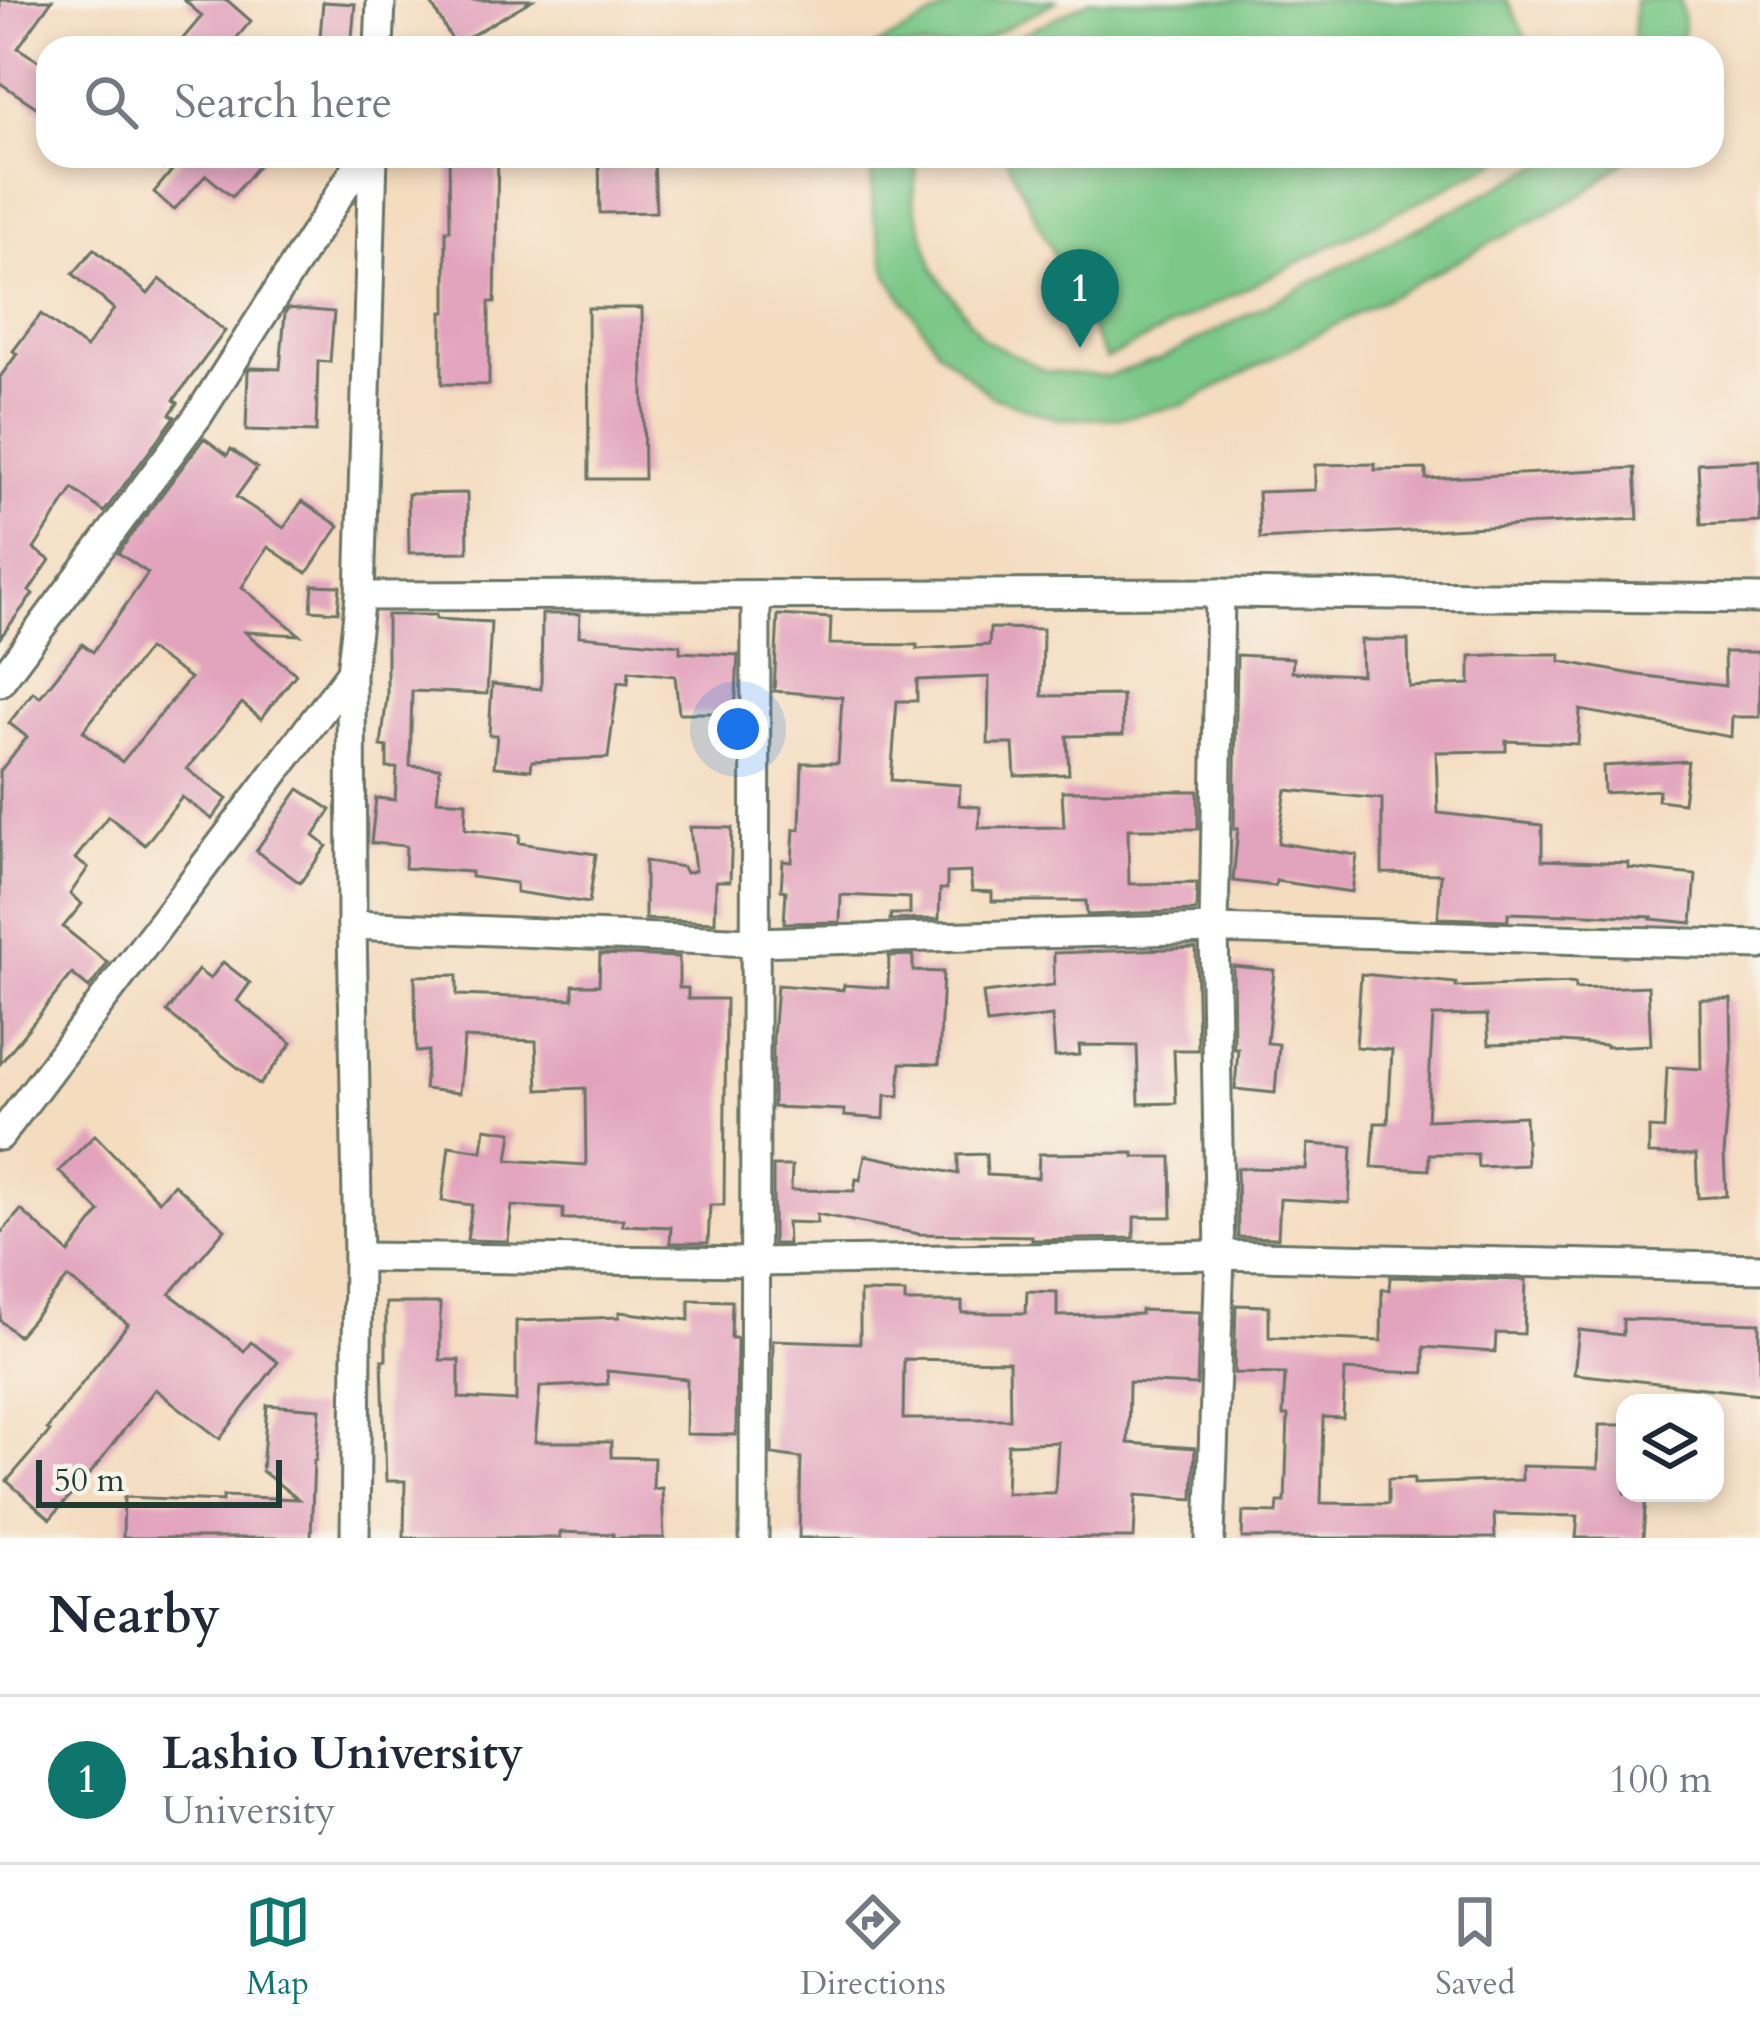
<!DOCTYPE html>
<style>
body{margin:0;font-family:Cardo,serif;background:#f2f2f3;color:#1f2937}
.controls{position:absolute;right:36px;bottom:36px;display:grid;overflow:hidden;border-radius:24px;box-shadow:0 6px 18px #0003}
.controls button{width:108px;height:108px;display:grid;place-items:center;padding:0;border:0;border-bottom:3px solid #e0e1e3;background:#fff;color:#1f2937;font:60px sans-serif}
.scale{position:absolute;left:36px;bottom:30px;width:246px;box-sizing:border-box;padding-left:12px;border:6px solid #1f3d34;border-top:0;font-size:33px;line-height:42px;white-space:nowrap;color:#1f3d34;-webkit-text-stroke:9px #f7f3e8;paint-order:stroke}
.you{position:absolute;left:738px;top:729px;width:42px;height:42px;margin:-30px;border:9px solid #fff;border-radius:50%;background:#1a73e8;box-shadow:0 0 0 18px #1a73e833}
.badge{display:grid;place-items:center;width:78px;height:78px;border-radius:50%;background:#0f766e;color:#fff;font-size:39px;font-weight:700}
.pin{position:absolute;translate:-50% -99px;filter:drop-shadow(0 3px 6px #0008)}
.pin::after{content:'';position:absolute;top:63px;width:42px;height:36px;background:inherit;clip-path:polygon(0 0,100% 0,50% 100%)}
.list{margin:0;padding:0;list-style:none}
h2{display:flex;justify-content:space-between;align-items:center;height:156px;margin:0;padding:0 48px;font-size:51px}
h2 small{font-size:39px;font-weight:400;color:#747a83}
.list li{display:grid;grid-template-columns:78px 1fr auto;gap:36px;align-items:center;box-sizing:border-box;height:168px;padding:0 48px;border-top:3px solid #e0e1e3}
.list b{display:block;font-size:45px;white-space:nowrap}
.list p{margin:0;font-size:39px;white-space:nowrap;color:#747a83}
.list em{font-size:39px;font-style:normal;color:#747a83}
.icon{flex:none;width:66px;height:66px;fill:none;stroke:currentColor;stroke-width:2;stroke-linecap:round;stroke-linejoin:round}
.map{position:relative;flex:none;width:1760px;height:1538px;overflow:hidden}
.search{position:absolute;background:#fff;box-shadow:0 6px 18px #0003;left:36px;right:36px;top:36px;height:132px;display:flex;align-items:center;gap:30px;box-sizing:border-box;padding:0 42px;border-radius:36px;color:#747a83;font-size:45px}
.sheet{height:324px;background:#fff}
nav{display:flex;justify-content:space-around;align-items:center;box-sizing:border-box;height:168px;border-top:3px solid #e0e1e3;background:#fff;font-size:33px;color:#747a83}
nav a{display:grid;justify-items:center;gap:6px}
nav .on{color:#0f766e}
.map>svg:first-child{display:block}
.green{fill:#7bc887;stroke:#4d825e;stroke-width:3}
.building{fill:#e2a3bd;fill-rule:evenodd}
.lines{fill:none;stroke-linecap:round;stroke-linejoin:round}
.minor-casing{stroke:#6a7565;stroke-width:33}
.minor{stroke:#fff;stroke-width:27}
</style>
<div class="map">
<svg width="1760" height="1538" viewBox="0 0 1760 1538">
<rect width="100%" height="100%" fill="#f7f3e8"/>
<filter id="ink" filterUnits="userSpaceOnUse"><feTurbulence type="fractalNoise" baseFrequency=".00833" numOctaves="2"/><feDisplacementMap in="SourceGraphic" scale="24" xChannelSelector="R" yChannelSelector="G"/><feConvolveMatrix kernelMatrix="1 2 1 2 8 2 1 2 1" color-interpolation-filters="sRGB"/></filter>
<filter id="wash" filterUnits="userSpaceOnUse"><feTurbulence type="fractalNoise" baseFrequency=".004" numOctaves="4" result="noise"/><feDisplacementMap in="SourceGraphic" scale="48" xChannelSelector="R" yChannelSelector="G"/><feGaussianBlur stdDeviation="2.7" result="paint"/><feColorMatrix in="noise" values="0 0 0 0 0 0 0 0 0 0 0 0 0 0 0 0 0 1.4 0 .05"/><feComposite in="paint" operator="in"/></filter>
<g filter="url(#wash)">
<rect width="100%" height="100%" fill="#f4dcbf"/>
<!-- green -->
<g class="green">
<path d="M964,0H1058L968,48H873Z"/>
<path d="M1091,0H1507L1531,48H995Z"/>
<path d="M1635,0H1680L1684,26L1680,48H1633Z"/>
<path d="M871,156H918L913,199L934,271L983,339L1046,371L1107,376L1161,359L1559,156H1632L1584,194L1183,405L1119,418L1059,419L991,396L938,350L889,278L873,213Z"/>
<path d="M1005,156H1509L1106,359Z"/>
</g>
<g id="blocks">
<!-- building -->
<g class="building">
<path d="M0,0H52L18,48L48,67V115L0,83Z"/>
<path d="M184,0H227L251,21L228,48H175L202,16Z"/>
<path d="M429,0H532L455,45Z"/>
<path d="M323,2L355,4L351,48H319Z"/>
<path d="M184,156H266L232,197L206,175L174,210L154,192Z"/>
<path d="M449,156H498L495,302H489V385L442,384V312H446V230H450Z"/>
<path d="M654,158L656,212L600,213L599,159Z"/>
<path d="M94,249L148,294L160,279L225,331L174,400L178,403L170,414L175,417L104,512L73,489L34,549L50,560L29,591L33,594L0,638V377L17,354L13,351L41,314L86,348L114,309L73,274Z"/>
<path d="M288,308L334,312L330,362L318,361L316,432L246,430L248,371L250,368L280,369L285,313Z"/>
<path d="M588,308H642L644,479H589Z"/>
<path d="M204,438L227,455L231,449L257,468L236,497L284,528L302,501L339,526L307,573L268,547L242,587L300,635L245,632L296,674L261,719L242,703L187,769L227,799L212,819L182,797L145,845L108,816L75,859L88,868L70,894L82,904L63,927L108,963L89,988L72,974L0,1064V771L27,737L9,723L33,692L40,697L82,644L93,652L148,573L118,553ZM148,649L190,678L122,762L83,731Z"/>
<path d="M1760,460V522L1701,525L1698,463Z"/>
<path d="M1375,464V470L1426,469V479L1635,468L1638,519L1260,539L1258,492L1315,490V465Z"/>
<path d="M467,493L468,552L409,553L408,494Z"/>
<path d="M313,585L340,586L338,612L311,610Z"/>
<path d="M542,614H580L579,636L680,645V652L738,655L735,713H679L675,676L629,671L628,683L618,682L608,758L532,761L531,770L494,767L497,735H489L492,684L541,689Z"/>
<path d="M387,615H436V619L491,622L487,694L412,691L410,766L440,768L437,800L466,802L465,829L520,835L519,843L596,854L589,903L516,892V883L471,877V872L405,868L406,846L371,843L376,798L395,800L397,768H387V747L381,746L387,696Z"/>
<path d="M778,615L831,618L830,644L917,645V649L989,645L990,628L1043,629L1042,696L1122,695L1123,735L1067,736L1069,774L1015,776L1013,744H988L989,677L917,680V701H897L891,780L960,785L959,805L980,807L979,828L1064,827L1062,791H1198V829H1128L1129,884L1197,883L1196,911L1087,915L1086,901H992V892L972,891L970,872L947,873V889H940L939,919L890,920L891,914H910V898L841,895L840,922L784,923L786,891L781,890L783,861L792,862L794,829H800L802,763H838L842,697L774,691Z"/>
<path d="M1361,640H1408L1409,687L1470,684V656L1513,654H1560V661L1638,675L1725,686L1724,652H1760V717H1732L1731,737L1580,710L1578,744L1506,741V751L1436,752L1438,813L1542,825V860L1628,863V868L1696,875L1692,923L1651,919L1652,917L1566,913V915L1508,913V920L1438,918L1441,874L1382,873V799L1286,790L1278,843L1357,855L1352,892L1276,881L1275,886L1233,881L1238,828L1234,829L1237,655L1293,658L1292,672L1362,675Z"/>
<path d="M1688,761L1683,803L1658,800L1659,790L1604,793L1603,766Z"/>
<path d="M299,789L331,810L314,836L327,846L300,883L256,851Z"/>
<path d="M690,827L732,828L730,881H716L715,922L645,919V861L683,867L686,873L695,871Z"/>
<path d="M1196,948L1198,1050H1174L1176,1103L1139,1104L1137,1046L1079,1045L1080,1055L1055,1057L1052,1016L987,1024L983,993L1054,985V953Z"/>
<path d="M600,954L679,957V988H688V999H726L724,1205H710L708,1243H670L671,1227L622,1225L623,1219H563V1209L512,1206L508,1241L467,1240L472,1205L442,1201L449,1146L482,1151L485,1128L512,1132L508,1160L586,1165L585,1088L538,1090L536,1041L464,1038L459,1093L424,1089L428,1051L416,1052L415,976L457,975V995L573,999V985H599Z"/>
<path d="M913,955V971L943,972L939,1064L901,1063L899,1096L885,1095L884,1119L844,1116V1110L773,1107V1039L777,985L843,990L844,985L888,988L889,956Z"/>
<path d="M223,962L250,983L237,1001L292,1043L260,1085L167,1012L198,970L210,979Z"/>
<path d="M1233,966L1274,970L1267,1043L1279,1044L1275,1093L1235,1089L1238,1049H1234Z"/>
<path d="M1361,974L1456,983V987L1575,983V989L1648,986L1651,1045L1606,1047V1045L1561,1042L1489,1044L1487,1015L1433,1016L1427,1120L1525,1116L1527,1165L1478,1167L1477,1154H1429V1170L1372,1167L1375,1123H1388L1392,1050L1356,1047Z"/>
<path d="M1700,999H1731L1732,1059L1724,1154L1726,1196L1698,1198L1696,1155L1649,1154V1128L1664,1129L1667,1067L1701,1069Z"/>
<path d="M95,1135L159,1201L174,1184L225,1229L170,1294L244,1351L251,1342L278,1362L220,1439L155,1389L93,1470L50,1519L7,1481L50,1431L47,1429L128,1324L68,1278L18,1336L0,1320V1234L21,1210L69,1253L100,1212L59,1171Z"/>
<path d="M1308,1144L1352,1147L1349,1203L1280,1199L1278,1238L1238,1237L1237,1168L1306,1169Z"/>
<path d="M1134,1153V1157H1171L1172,1217H1134V1238L1032,1240V1236L919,1234L817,1214V1223L787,1222L788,1244H773V1166H792L791,1190L854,1191L856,1179L860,1180L865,1155L958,1174V1155L986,1154L987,1175L1038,1178L1039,1154Z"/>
<path d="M1390,1277L1526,1280L1524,1334L1496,1333L1495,1352L1424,1347V1373L1345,1370L1343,1418L1323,1417L1321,1503L1388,1504V1479L1414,1478V1484L1522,1480V1466L1598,1468L1599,1425H1625V1493H1646L1643,1538H1576L1578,1516L1494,1514L1495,1538H1242L1243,1512L1277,1513L1278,1502H1285L1288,1416H1283L1285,1374L1234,1373L1236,1305L1269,1306V1337L1381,1341L1382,1289L1389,1290Z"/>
<path d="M1027,1291L1057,1292V1316L1141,1314V1310L1200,1312L1197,1385L1129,1382L1128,1443L1195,1448L1193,1499L1136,1495L1134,1538H799L801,1458L772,1454L773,1340L860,1343V1292L905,1293V1302H962V1313H1026ZM904,1359L1009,1361L1010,1419H903ZM1058,1442L1055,1493H1006L1008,1444Z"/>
<path d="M689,1300L732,1301L731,1338H737L736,1435L686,1434L687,1379L607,1371L608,1384L540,1387L535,1442H611V1457L654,1458L653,1489L662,1488L664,1538H613V1534L560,1532V1538H404L405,1481H386L382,1360H386V1303H440V1360H459V1398L516,1401V1321L619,1317V1312L689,1320Z"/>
<path d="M1623,1319L1760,1323V1394L1574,1374L1579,1330L1623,1335Z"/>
<path d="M267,1405L320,1409L316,1460H314L311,1538H123L124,1497L223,1501V1496L298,1499L262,1471Z"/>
</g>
</g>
</g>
<g filter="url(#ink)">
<use href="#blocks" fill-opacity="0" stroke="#6a7565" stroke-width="3"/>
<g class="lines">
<!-- minor casing -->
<g class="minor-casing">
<g id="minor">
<path d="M379,48L381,0"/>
<path d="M360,596L1220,593L1760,599"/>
<path d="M0,682L198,416L364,156"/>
<path d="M352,925L753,942L1214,929L1760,945"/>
<path d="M0,1136L351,672"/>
<path d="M358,1257L756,1262L1220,1255L1760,1268"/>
<path d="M355,1538L358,1257L352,925L351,672L360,596L373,156"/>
<path d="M754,1538C756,1224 754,909 756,595"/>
<path d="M1210,1538L1220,1255L1214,929L1220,593"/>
</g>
</g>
<!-- minor -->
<use href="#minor" class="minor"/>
</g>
</g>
</svg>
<div class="controls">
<button><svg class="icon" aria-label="layers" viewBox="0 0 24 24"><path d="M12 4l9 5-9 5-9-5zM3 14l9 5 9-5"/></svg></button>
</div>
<div class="scale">50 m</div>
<div class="you"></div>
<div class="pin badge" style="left:1080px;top:348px">1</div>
<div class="search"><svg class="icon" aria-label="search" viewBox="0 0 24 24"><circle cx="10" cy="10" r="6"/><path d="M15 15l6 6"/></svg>Search here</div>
</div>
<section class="sheet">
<h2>Nearby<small></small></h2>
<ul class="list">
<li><span class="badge">1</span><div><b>Lashio University</b><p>University</p></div><em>100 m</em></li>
</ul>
</section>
<nav>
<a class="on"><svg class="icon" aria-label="map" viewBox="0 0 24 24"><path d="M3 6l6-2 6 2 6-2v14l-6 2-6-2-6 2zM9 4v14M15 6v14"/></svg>Map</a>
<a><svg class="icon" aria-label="directions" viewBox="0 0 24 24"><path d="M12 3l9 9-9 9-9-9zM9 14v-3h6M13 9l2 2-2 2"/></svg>Directions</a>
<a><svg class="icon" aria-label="saved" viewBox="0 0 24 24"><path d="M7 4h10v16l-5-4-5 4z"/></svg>Saved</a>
</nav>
